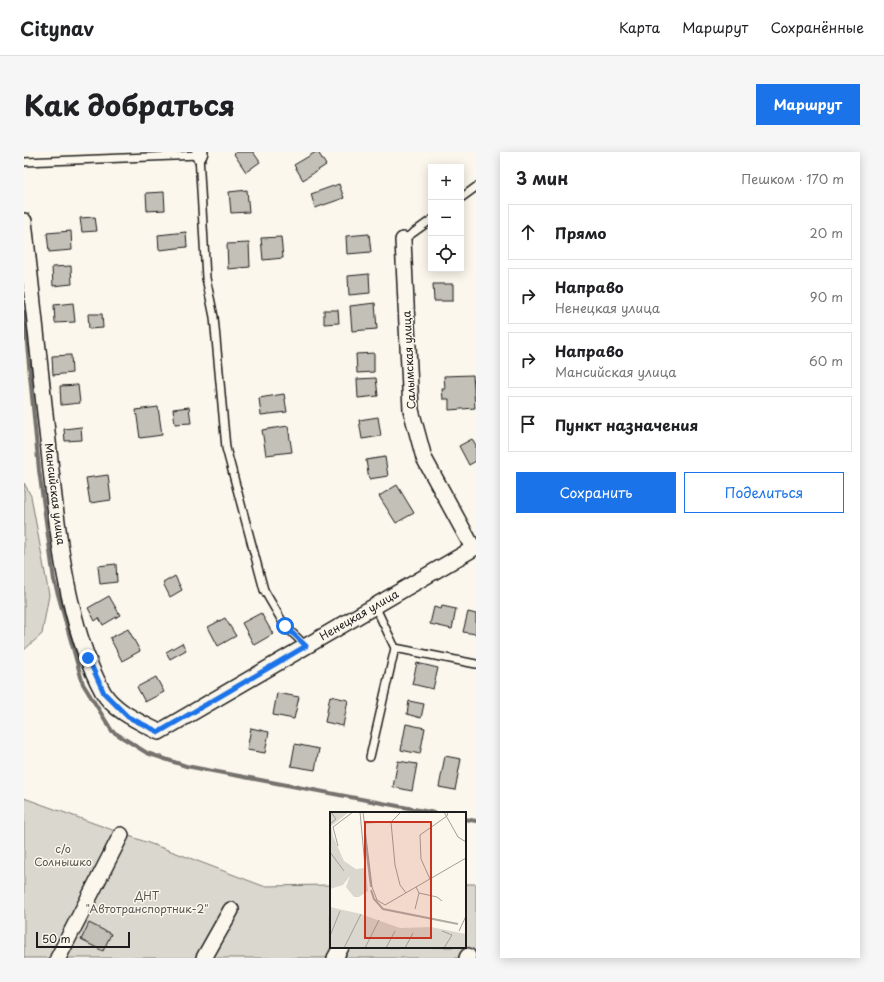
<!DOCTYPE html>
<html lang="ru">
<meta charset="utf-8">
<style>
body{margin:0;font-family:"Playpen Sans",sans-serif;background:#f6f6f6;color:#202124}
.controls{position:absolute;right:12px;top:12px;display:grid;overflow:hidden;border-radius:0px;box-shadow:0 2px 10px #0003}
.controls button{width:36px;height:36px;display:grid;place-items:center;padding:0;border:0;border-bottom:1px solid #e0e0e0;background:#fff;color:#202124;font:20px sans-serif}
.scale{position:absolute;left:12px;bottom:10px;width:94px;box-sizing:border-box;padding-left:4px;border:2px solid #1c1c1c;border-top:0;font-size:11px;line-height:14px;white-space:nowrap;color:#1c1c1c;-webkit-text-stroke:3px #fbf7ec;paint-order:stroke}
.stop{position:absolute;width:12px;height:12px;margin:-9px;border:3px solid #1a73e8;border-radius:50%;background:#fff}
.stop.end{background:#1a73e8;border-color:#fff;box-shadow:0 1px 4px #0008}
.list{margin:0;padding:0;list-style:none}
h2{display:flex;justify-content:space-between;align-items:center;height:52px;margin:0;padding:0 16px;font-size:17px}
h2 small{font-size:13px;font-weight:400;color:#757577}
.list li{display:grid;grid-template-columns:26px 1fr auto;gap:12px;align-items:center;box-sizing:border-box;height:56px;margin:0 8px 8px;padding:0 8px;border:1px solid #e0e0e0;border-radius:0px}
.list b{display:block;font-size:15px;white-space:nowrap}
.list p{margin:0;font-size:13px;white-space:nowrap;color:#757577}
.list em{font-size:13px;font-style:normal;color:#757577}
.actions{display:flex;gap:8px;padding:12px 16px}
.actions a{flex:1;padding:9px 0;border:1px solid #1a73e8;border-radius:0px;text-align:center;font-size:14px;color:#1a73e8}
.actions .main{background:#1a73e8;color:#fff}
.icon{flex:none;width:22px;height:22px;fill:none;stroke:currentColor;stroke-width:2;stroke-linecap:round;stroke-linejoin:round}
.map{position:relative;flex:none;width:452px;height:806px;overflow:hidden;border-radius:0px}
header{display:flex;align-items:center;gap:24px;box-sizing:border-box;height:56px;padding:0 20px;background:#fff;border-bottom:1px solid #e0e0e0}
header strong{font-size:19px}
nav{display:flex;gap:22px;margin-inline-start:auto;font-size:14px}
.intro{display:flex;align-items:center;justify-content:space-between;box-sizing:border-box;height:96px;padding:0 24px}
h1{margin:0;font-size:28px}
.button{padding:10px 18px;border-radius:0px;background:#1a73e8;color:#fff;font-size:14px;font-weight:700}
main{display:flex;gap:24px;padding:0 24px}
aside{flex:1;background:#fff;border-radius:0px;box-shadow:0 2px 10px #0003}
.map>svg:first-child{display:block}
.green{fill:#dad7ce;stroke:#7b7a75}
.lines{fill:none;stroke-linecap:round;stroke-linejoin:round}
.stream{stroke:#74726e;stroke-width:4}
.building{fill:#c3c0b8;stroke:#1c1c1c}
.service-casing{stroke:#1c1c1c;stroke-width:10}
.minor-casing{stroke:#1c1c1c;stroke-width:18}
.service{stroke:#fbf7ec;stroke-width:7}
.minor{stroke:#fbf7ec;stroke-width:15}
.route{stroke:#1a73e8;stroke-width:5}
.labels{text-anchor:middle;stroke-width:3;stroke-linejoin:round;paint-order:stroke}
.street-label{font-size:11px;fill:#1c1c1c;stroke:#fbf7ec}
.park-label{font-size:11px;fill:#555451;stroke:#fbf7ec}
.inset-river{fill:none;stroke:#afaca5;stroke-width:2}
.inset-road{fill:none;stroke:#a29f99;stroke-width:1}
.view{fill:#c8321e;fill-opacity:0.15;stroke:#c8321e;stroke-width:2}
.inset-edge{fill:none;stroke:#1c1c1c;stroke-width:2}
</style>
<header>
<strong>Citynav</strong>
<nav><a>Карта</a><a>Маршрут</a><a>Сохранённые</a></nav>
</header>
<div class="intro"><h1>Как добраться</h1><a class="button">Маршрут</a></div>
<main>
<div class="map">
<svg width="452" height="806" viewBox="0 0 452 806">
<rect width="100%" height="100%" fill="#fbf7ec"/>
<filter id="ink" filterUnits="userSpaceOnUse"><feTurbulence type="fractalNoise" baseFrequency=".025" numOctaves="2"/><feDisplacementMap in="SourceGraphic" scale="8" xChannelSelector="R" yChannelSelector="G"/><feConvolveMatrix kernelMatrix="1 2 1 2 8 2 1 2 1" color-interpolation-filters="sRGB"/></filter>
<g filter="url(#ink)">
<!-- green -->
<g class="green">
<path d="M0,331L7,344L25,443L18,482L0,498Z"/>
<path d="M0,646L155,702L239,734L307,733V795H441V732H452V806H0Z"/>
</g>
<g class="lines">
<!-- stream -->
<g class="stream">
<path d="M0,160L15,318L30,428L59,532L88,579L123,601L162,614L411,661"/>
<path d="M441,667L452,669"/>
</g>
</g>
<!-- building -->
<g class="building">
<path d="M213,0H229L236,10L222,20L210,2Z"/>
<path d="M292,0H294L302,13L279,28L270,13Z"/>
<path d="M315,32L320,46L291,56L287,42Z"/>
<path d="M223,38L225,60L207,61L205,40Z"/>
<path d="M140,40L141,58L123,59L122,41Z"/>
<path d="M71,65L73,79L58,80L56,66Z"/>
<path d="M47,79L48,98L25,100L23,81Z"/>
<path d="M162,80L163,95L135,98L134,83Z"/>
<path d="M345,82L347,100L323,102L322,84Z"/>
<path d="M257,85L259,106L239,108L237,86Z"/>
<path d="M225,91L226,115L204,117L203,92Z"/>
<path d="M47,114L48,132L29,134L28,115Z"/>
<path d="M345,122L346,141L325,143L324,124Z"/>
<path d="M409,132H429V149H410Z"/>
<path d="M49,151L51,170L31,171L30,153Z"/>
<path d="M351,151L353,177L328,179L326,154Z"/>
<path d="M300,158H314L315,171L300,172Z"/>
<path d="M64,162H78L79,176L65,177Z"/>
<path d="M350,201V220L333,221L332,202Z"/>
<path d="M47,203L48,221L29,223L28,204Z"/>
<path d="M449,223L451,256L425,258V247H419L418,237H421L420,224Z"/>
<path d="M352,226L354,244L334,246L333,227Z"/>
<path d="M54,233L56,251L37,253L36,234Z"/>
<path d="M260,242L263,260L237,263L235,246Z"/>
<path d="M134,255L138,283L116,286L112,258Z"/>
<path d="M165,255L167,271L151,272L149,257Z"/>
<path d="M354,265L357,284L338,287L335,268Z"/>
<path d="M264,274L268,300L242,303L238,278Z"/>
<path d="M57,275L58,288L41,289L40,277Z"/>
<path d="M448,287L452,293V309L445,313L435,294Z"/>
<path d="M361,305L364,324L345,327L342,308Z"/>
<path d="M84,323L87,348L66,351L62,326Z"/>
<path d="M373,333L390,361L372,371L355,344Z"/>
<path d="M92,412L93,430L76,432L74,414Z"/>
<path d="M151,424L158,438L146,445L139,431Z"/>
<path d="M85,444L96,463L79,473L75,466L71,469L64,456Z"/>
<path d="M418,454L432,457L428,477L406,472L410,455L417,457Z"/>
<path d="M444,460L452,462V482L439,480Z"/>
<path d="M237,461L249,482L230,493L218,471Z"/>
<path d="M201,466L212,484L194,494L184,475Z"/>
<path d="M104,477L116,499L98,509L86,486Z"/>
<path d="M158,491L162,498L146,507L142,500Z"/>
<path d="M393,511L414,516L409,537L388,532Z"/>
<path d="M132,525L140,540L121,550L113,535Z"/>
<path d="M253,541L275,545L270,567L249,563Z"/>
<path d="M306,544L324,548L319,574L301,570Z"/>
<path d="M385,549L400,552L397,566L383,562Z"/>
<path d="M382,572L401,576L396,602L377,598Z"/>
<path d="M227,576L245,580L241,601L223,598Z"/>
<path d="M271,592L295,597L291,618L267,614Z"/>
<path d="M421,604L437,607L431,638L415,635Z"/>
<path d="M374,609L393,612L388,639L369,635Z"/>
<path d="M65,771L87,782L79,799L57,788Z"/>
</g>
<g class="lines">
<!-- service casing -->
<g class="service-casing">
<g id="service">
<path d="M0,10L175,3L182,126L190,165L202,296L240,438L261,474L282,494"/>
<path d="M437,46L452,35"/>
<path d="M379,88L407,68"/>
<path d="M371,496L452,512"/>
<path d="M346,605L371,496L351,454"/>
</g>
</g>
<!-- minor casing -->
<g class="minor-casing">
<g id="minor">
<path d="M175,3L176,0"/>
<path d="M0,69C8,143 16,216 24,289C32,367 41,472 79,540C90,559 116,570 135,580L452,395"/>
<path d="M379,88L387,258L400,306L449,396"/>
<path d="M34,806L97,683"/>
<path d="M180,806L207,758"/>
<path d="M311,806L317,795"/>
<path d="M443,806L444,804"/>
</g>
</g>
<!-- service -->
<use href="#service" class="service"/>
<!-- minor -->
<use href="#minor" class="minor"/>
</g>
</g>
<g class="lines" filter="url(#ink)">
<!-- route -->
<path class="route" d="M64,506L80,541L104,565L135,580L282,494L261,474"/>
</g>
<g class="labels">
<!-- street labels -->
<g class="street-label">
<text transform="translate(385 208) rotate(-93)" y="4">Салымская улица</text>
<text transform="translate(31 342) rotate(83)" y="4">Мансийская улица</text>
<text transform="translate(335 463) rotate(-30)" y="4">Ненецкая улица</text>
</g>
<!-- park labels -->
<g class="park-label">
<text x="39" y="701">с/о<tspan x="39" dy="13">Солнышко</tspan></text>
<text x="123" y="748">ДНТ<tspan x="123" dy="13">"Автотранспортник-2"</tspan></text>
</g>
</g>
<!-- overview -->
<g transform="translate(306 660)">
<rect width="136" height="136" fill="#fbf7ec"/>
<path d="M0,0H19L1,14L3,24L14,49L26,57L35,56L36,60L38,79L29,85H24L16,75L20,64L13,73L0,77ZM0,95L31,102L70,116L101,115L136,122V136H0Z" fill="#dad7ce"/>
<path class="inset-river" d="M35,26L41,75M41,78L44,87L53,97L128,112"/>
<path class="inset-road" d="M30,0L35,54M33,0L42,75L47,88L55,93L136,46M114,0L128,25L136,30M61,10L71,0M34,11L61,10L65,53L70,73L76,81M0,12L6,7L1,0M8,34L3,15L23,0M0,40L14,59M100,67L91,47L90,23L117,4L118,0M89,81L107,85L112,89M85,97L89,81L86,75M112,119L122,123L114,136M129,119L136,104M0,124L10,99M14,136L31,102M35,136L49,108M56,136L65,119M75,136L83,121"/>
<path class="view" d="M35,10H101V126H35Z"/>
<rect width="136" height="136" class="inset-edge"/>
</g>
</svg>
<div class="controls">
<button>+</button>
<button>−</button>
<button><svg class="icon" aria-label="locate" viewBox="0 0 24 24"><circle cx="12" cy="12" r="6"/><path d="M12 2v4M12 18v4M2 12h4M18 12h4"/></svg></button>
</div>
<div class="scale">50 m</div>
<div class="stop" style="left:261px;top:474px"></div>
<div class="stop end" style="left:64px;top:506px"></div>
</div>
<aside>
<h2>3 мин<small>Пешком · 170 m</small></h2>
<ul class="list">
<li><svg class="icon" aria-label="ahead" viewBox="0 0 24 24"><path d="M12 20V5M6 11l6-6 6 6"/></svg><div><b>Прямо</b></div><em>20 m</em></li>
<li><svg class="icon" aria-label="right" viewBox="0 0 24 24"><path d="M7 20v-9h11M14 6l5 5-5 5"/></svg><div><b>Направо</b><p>Ненецкая улица</p></div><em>90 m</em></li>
<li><svg class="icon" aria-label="right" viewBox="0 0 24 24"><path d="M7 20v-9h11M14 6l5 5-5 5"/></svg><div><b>Направо</b><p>Мансийская улица</p></div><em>60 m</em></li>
<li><svg class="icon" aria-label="arrive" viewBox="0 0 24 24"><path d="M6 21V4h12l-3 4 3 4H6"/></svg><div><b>Пункт назначения</b></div></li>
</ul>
<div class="actions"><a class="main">Сохранить</a><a>Поделиться</a></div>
</aside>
</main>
